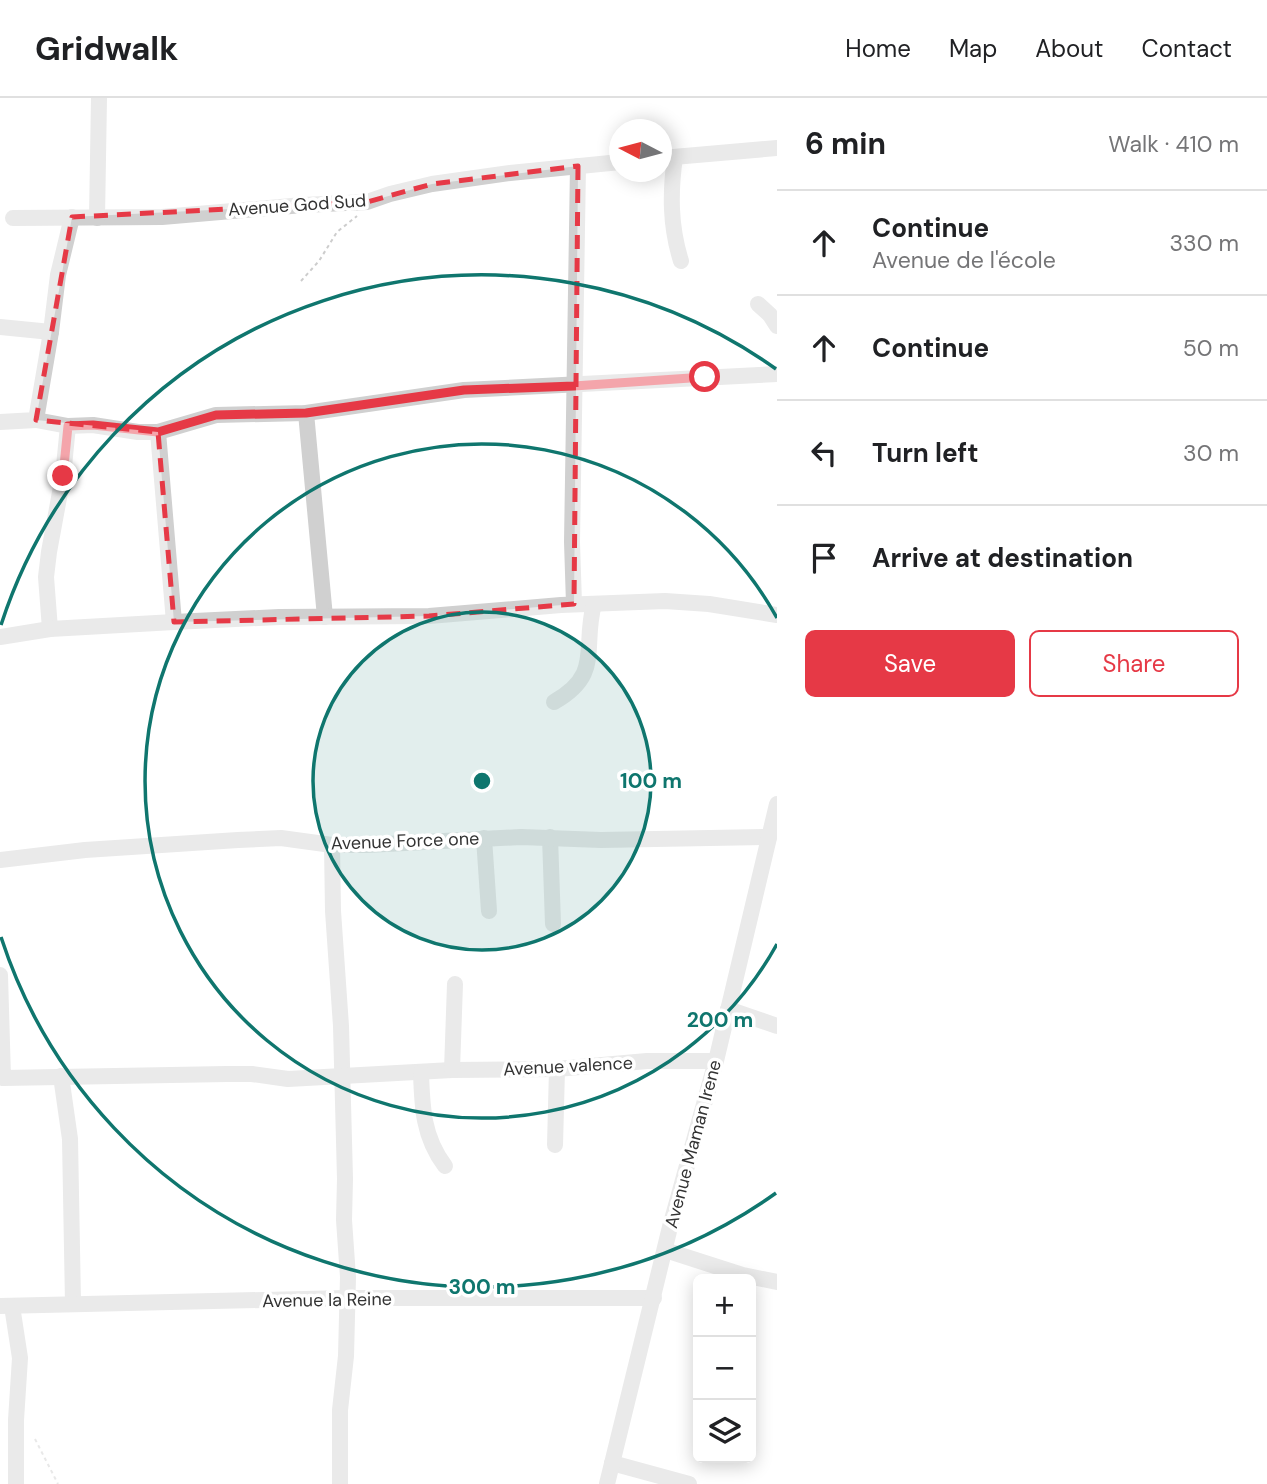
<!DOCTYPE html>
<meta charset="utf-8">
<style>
body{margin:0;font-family:"DM Sans",sans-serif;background:#f2f2f2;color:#202124}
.controls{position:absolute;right:21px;bottom:21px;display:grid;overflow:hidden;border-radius:10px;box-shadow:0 4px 18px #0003}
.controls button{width:63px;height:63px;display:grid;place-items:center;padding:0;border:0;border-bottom:2px solid #e0e0e0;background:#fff;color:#202124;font:35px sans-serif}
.compass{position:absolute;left:609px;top:21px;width:63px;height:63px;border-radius:50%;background:#fff;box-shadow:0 4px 18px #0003;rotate:276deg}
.stop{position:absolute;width:21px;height:21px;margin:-16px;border:5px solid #e63946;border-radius:50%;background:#fff}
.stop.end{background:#e63946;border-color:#fff;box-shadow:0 2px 7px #0008}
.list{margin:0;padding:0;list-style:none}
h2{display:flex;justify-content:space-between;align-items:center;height:91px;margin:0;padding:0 28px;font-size:30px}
h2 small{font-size:23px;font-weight:400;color:#757577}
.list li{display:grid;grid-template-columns:46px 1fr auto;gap:21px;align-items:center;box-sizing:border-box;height:105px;padding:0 28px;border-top:2px solid #e0e0e0}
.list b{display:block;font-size:26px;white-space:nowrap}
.list p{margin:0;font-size:23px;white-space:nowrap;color:#757577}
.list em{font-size:23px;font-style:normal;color:#757577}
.actions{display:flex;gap:14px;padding:21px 28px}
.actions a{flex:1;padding:16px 0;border:2px solid #e63946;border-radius:10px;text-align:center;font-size:24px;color:#e63946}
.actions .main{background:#e63946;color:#fff}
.icon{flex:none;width:38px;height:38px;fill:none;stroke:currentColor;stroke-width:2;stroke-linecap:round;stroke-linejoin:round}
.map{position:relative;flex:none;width:777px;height:1386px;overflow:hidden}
header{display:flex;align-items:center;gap:42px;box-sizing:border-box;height:98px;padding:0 35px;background:#fff;border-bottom:2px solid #e0e0e0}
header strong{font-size:33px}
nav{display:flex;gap:38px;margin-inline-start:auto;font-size:24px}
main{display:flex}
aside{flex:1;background:#fff}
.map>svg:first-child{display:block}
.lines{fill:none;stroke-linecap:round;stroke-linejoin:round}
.path{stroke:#cdcdcd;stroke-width:2;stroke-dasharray:3.5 3.5;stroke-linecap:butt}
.minor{stroke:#d0d0d0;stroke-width:16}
.route{stroke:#e63946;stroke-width:9}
.marked{fill:none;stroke:#e63946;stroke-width:5;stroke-dasharray:14 9;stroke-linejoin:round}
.ring{fill:none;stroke:#0f766e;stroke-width:3.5}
.labels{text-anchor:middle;stroke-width:7;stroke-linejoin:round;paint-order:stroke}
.street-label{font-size:18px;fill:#333;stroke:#fff}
.centre{fill:#0f766e;stroke:#fff;stroke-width:3.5}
.ring-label{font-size:21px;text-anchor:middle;font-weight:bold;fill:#0f766e;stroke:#fff;stroke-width:7;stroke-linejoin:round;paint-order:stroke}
</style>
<header>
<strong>Gridwalk</strong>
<nav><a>Home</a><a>Map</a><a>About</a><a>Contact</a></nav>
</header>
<main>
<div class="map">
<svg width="777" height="1386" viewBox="0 0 777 1386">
<rect width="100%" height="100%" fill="#fff"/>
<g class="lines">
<!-- path -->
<g class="path">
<path d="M301,183L319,163L337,134L357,118"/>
<path d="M35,1341L58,1386"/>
</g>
<!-- minor -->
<g class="minor">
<path d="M675,59C670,95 670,128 681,163"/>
<path d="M662,60L777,50"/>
<path d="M13,120L162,119L303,107L367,104L390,96L432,86L510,75L620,64"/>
<path d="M97,120L99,0"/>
<path d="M758,206L770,217L777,228"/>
<path d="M0,229L51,234"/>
<path d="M306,315L325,519"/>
<path d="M36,322L68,328L93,327L138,334H158L216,317L306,315L464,292L777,276"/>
<path d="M0,324L36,322L51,234L58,177L72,119"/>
<path d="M158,334L174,524"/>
<path d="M574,506L572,444L578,68"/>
<path d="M50,531L46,479L49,454L63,378L68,328"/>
<path d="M0,539L50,531L174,524L279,519L429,518L561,507L665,503L709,506L777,517"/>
<path d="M554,604C603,576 582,551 594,506"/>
<path d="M550,739L553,826"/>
<path d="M484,740L489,813"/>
<path d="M332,747L333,813L341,928L345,1081L344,1122L348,1179L346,1258L340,1312V1386"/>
<path d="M0,762L85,752L238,742L281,740L332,747H367L521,739L601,742L769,739"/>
<path d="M0,877L3,980L227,976H252L288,981L452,972L557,971L647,963H716"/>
<path d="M728,911L777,928"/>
<path d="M452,972L455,886"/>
<path d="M421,974C422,1009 423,1039 445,1068"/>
<path d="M61,978L70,1041L73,1205"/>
<path d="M555,1047L557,971"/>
<path d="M665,1152L743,1177L777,1184"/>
<path d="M0,1208L346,1200H654"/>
<path d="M12,1208L20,1260L16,1322V1386"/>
<path d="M612,1365L689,1386"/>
<path d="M607,1386L670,1129L716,963L777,706"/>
</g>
</g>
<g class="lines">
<!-- route -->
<path class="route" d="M63,378L68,328L93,327L158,334L216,317L306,315L464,292L574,288L705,279"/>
</g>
<!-- marked area -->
<path d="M0 0H777V1386H0ZM578,68L574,506L429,518L174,524L158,334L36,322L72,119L367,104L432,86Z" fill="#fff" fill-opacity=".55" fill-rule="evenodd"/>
<path class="marked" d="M578,68L574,506L429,518L174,524L158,334L36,322L72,119L367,104L432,86Z"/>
<!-- distance rings -->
<circle cx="482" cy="683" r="169" fill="#0f766e" fill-opacity=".12"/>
<g class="ring">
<circle cx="482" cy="683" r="169"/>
<path d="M777 846A337 337 0 1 1 777 520"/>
<path d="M776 1095A506 506 0 0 1 1 839M1 527A506 506 0 0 1 776 271"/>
</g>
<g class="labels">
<!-- street labels -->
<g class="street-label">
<text transform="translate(297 107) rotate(-4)" y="6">Avenue God Sud</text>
<text transform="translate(405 743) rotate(-2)" y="6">Avenue Force one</text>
<text transform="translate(568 968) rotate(-3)" y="6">Avenue valence</text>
<text transform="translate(693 1046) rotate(-75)" y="6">Avenue Maman Irene</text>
<text transform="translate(327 1202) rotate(-1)" y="6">Avenue la Reine</text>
</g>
</g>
<circle cx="482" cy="683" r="10" class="centre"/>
<g class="ring-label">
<text x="651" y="690">100 m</text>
<text x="720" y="929">200 m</text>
<text x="482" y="1196">300 m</text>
</g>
</svg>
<div class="controls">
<button>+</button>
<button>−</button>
<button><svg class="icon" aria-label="layers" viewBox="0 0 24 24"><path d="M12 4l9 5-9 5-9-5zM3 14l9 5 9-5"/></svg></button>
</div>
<svg class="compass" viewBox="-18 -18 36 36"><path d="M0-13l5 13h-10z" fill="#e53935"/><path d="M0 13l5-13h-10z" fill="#757577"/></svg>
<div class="stop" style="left:705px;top:279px"></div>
<div class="stop end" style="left:63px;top:378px"></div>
</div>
<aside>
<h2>6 min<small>Walk · 410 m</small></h2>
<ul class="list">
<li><svg class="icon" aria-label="ahead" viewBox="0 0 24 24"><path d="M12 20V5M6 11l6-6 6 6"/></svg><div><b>Continue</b><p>Avenue de l'école</p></div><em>330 m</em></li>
<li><svg class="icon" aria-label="ahead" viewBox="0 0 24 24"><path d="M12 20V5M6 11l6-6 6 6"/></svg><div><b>Continue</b></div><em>50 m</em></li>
<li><svg class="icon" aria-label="left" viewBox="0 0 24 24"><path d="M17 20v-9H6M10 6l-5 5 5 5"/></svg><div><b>Turn left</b></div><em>30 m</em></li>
<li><svg class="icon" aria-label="arrive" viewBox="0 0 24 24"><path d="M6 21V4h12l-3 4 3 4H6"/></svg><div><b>Arrive at destination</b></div></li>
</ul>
<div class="actions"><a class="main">Save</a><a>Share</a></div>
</aside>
</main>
